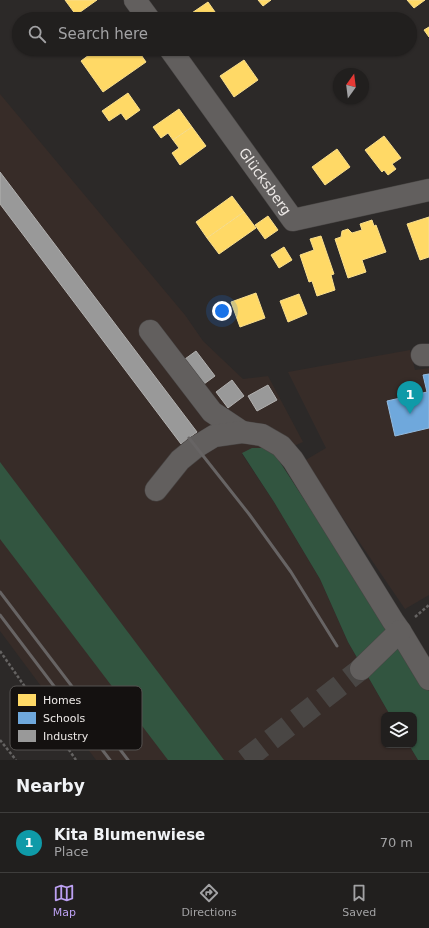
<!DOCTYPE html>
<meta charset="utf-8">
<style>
body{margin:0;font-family:"DejaVu Sans",sans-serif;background:#2d2c2b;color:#f1f3f6}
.controls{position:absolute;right:12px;bottom:12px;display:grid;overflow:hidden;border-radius:8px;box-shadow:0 1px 3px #0004}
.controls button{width:36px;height:36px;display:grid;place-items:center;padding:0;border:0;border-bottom:1px solid #3e3d3c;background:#211f1e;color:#f1f3f6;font:20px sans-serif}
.compass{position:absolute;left:333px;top:68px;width:36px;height:36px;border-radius:50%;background:#211f1e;box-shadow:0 1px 3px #0004;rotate:14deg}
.you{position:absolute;left:222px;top:311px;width:14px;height:14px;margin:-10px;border:3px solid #fff;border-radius:50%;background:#1a73e8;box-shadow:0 0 0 6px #1a73e833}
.badge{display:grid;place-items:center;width:26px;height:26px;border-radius:50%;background:#bca0f2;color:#fff;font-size:13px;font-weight:700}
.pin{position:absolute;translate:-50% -33px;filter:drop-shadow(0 1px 2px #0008)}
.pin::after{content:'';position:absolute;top:21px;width:14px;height:12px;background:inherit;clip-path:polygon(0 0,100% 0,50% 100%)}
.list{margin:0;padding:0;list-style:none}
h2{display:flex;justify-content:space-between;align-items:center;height:52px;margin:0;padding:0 16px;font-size:17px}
h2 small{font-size:13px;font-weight:400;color:#a2a2a4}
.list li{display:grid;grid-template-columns:26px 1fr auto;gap:12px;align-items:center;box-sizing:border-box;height:60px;padding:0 16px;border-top:1px solid #3e3d3c}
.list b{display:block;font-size:15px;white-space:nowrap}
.list p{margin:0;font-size:13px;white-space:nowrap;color:#a2a2a4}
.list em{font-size:13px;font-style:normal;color:#a2a2a4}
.icon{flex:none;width:22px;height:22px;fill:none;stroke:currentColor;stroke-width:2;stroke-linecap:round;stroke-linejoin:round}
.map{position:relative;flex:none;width:429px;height:760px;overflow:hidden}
.search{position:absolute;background:#211f1e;box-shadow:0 1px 3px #0004;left:12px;right:12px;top:12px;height:44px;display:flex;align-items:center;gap:10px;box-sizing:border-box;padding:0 14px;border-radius:22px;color:#a2a2a4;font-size:15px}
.sheet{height:112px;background:#211f1e}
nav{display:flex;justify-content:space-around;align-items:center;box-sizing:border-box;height:56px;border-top:1px solid #3e3d3c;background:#211f1e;font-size:11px;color:#a2a2a4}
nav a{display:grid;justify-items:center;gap:2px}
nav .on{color:#bca0f2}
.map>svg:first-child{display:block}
.built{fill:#372c28}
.green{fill:#325540}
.homes{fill:#ffd966;stroke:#f9de8c}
.schools{fill:#6fa8dc;stroke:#94bbdf}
.industry{fill:#999;stroke:#b2b1b0}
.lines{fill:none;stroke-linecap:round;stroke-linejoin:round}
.minor-tunnel{stroke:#494644;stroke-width:22;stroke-dasharray:22 11;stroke-linecap:butt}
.minor-casing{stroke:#484544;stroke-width:23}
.path{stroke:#656362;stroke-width:2.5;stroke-dasharray:3 2;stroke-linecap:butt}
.minor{stroke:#625f5e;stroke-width:22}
.rail{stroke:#676464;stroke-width:3}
.labels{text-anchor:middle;stroke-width:4;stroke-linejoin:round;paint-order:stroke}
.street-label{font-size:14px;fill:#ece8e6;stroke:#141110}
.key{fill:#141110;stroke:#555250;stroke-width:1}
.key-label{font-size:11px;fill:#ece8e6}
</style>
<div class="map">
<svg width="429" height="760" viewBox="0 0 429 760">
<rect width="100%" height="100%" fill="#2c2928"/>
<!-- built -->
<g class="built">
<path d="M0,94L185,315L203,341L243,379L268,376L303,442L294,446L242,454L274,502L320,579L348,642L390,715H384V745H409L418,760H96L0,631Z"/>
<path d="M410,350L415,370L429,368V595L405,609L304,461L326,448L288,372Z"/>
</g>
<!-- green -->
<g class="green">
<path d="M252,448H264L276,456L429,691V760H418L409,745H414V715H390L348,642L320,579L274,502L242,453Z"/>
<path d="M0,462L224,760H168L0,539Z"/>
</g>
<!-- homes -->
<g class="homes">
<path d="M65,0H97L76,15Z"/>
<path d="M258,0H271L263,6Z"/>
<path d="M407,0H425L414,8Z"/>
<path d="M208,2L220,19H183Z"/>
<path d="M429,27V37L424,30Z"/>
<path d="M97,49H137L146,62L103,92L81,61Z"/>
<path d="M195,49H207L199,55Z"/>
<path d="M244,60L258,80L234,97L220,76Z"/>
<path d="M128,93L140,110L126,120L121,113L109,121L102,111Z"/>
<path d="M179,109L192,127L173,140L168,133L161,138L153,127Z"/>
<path d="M192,127L206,146L180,165L172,153L179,148L173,140Z"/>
<path d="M384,136L401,158L392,164L396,169L388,175L384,170L382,172L365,150Z"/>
<path d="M337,149L350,167L325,185L312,167Z"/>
<path d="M232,196L244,212L207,238L196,222Z"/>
<path d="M244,212L256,228L219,254L207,238Z"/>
<path d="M268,216L278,230L265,239L255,225Z"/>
<path d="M429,217V257L420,260L407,224Z"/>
<path d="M372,220L374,226L376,225L386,252L362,260L366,272L348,278L335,239L341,237L342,231L348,229L352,233L362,230L360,224Z"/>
<path d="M321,236L334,274L331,275L335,290L317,296L312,281L309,282L300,255L314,250L310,239Z"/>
<path d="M284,247L292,260L279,268L271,255Z"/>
<path d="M256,293L265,318L240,327L231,302Z"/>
<path d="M299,294L307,314L288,322L280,301Z"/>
</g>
<!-- schools -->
<path class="schools" d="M429,374V428L395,436L387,401L427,392L423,375Z"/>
<!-- industry -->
<g class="industry">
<path d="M0,172L197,432L181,444L0,204Z"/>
<path d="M196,351L215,376L204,384L185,359Z"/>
<path d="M232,380L244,396L228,408L216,392Z"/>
<path d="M268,385L277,400L257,411L248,396Z"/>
</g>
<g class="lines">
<!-- minor-tunnel -->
<path class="minor-tunnel" d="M245,760L361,669"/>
<!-- minor casing -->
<g class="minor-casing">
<g id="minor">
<path d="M135,0L149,19"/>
<path id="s1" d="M170,49L293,220L429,190"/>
<path d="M150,331L212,412L242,432"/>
<path d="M422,355H429"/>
<path d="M156,490L180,460L196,447L214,436L242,432L262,435L281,446L293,460L393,621L400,631L429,679"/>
<path d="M361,669L400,631"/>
</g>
</g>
<!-- path -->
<g class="path">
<path d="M415,617L429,605"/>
<path d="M0,651L76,760"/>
<path d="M0,740L16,760"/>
</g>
<!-- minor -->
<use href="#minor" class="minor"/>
<!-- rail -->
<g class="rail">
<path d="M189,438L249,514L291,572L337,646"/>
<path d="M0,592L128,760"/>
<path d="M0,615L110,760"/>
</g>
</g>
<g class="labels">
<!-- street labels -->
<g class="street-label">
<text dy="5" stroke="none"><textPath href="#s1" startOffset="163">Glücksberg</textPath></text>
</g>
</g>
<!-- legend -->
<rect x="10" y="686" width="132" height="64" rx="6" class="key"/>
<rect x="18" y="694" width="18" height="12" fill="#ffd966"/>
<rect x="18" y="712" width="18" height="12" fill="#6fa8dc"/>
<rect x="18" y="730" width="18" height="12" fill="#999"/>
<g class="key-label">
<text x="43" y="704">Homes</text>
<text x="43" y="722">Schools</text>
<text x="43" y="740">Industry</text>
</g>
</svg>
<div class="controls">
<button><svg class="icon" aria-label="layers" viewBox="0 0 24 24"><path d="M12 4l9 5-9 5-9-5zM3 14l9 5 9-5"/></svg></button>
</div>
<svg class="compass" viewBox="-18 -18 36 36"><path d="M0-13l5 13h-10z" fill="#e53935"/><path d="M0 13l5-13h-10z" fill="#a2a2a4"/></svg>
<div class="you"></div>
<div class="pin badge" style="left:410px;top:414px;background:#0f9aa8">1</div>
<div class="search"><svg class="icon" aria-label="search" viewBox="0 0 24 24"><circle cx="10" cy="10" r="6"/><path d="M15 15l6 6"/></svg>Search here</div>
</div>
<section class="sheet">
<h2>Nearby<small></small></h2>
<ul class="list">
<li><span class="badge" style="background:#0f9aa8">1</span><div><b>Kita Blumenwiese</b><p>Place</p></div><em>70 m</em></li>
</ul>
</section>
<nav>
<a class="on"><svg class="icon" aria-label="map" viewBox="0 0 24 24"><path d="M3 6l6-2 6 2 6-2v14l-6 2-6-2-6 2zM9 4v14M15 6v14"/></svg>Map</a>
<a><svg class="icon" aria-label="directions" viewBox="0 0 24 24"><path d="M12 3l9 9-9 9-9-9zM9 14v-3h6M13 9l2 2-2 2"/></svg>Directions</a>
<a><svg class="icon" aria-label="saved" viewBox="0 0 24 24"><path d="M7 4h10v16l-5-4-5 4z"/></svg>Saved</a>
</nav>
